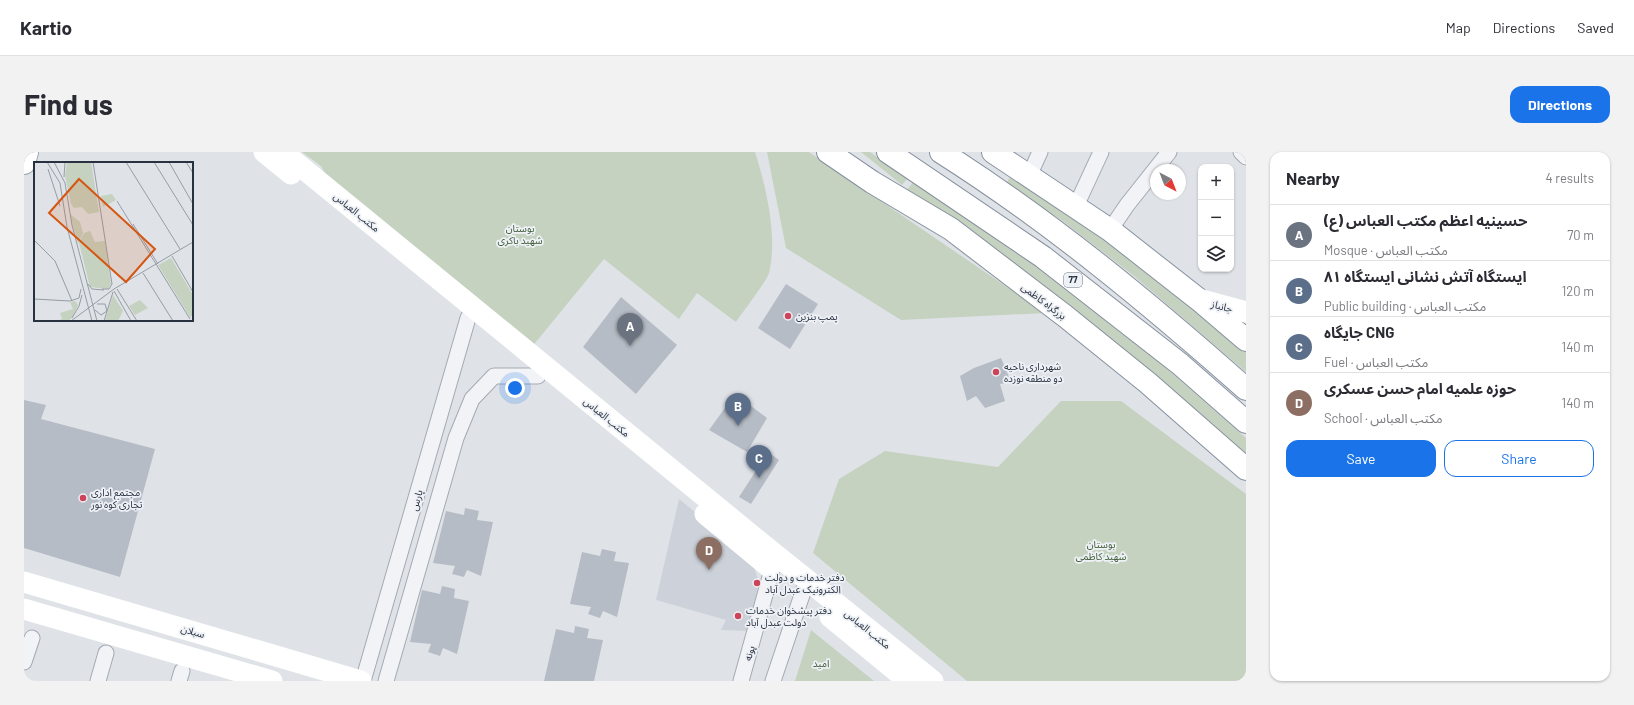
<!DOCTYPE html>
<meta charset="utf-8">
<style>
body{margin:0;font-family:Barlow,"Noto Sans Arabic",sans-serif;background:#f2f2f3;color:#2b2b33}
.controls{position:absolute;right:12px;top:12px;display:grid;overflow:hidden;border-radius:8px;box-shadow:0 1px 3px #0004}
.controls button{width:36px;height:36px;display:grid;place-items:center;padding:0;border:0;border-bottom:1px solid #e1e1e2;background:#fff;color:#2b2b33;font:20px sans-serif}
.compass{position:absolute;left:1126px;top:12px;width:36px;height:36px;border-radius:50%;background:#fff;box-shadow:0 1px 3px #0004;rotate:138deg}
.you{position:absolute;left:491px;top:236px;width:14px;height:14px;margin:-10px;border:3px solid #fff;border-radius:50%;background:#1a73e8;box-shadow:0 0 0 6px #1a73e833}
.badge{display:grid;place-items:center;width:26px;height:26px;border-radius:50%;background:#1a73e8;color:#fff;font-size:13px;font-weight:700}
.pin{position:absolute;translate:-50% -33px;filter:drop-shadow(0 1px 2px #0008)}
.pin::after{content:'';position:absolute;top:21px;width:14px;height:12px;background:inherit;clip-path:polygon(0 0,100% 0,50% 100%)}
.list{margin:0;padding:0;list-style:none}
h2{display:flex;justify-content:space-between;align-items:center;height:52px;margin:0;padding:0 16px;font-size:17px}
h2 small{font-size:13px;font-weight:400;color:#7c7c81}
.list li{display:grid;grid-template-columns:26px 1fr auto;gap:12px;align-items:center;box-sizing:border-box;height:56px;padding:0 16px;border-top:1px solid #e1e1e2}
.list b{display:block;font-size:15px;white-space:nowrap}
.list p{margin:0;font-size:13px;white-space:nowrap;color:#7c7c81}
.list em{font-size:13px;font-style:normal;color:#7c7c81}
.actions{display:flex;gap:8px;padding:12px 16px}
.actions a{flex:1;padding:9px 0;border:1px solid #1a73e8;border-radius:12px;text-align:center;font-size:14px;color:#1a73e8}
.actions .main{background:#1a73e8;color:#fff}
.icon{flex:none;width:22px;height:22px;fill:none;stroke:currentColor;stroke-width:2;stroke-linecap:round;stroke-linejoin:round}
.map{position:relative;flex:none;width:1222px;height:529px;overflow:hidden;border-radius:12px}
header{display:flex;align-items:center;gap:24px;box-sizing:border-box;height:56px;padding:0 20px;background:#fff;border-bottom:1px solid #e1e1e2}
header strong{font-size:19px}
nav{display:flex;gap:22px;margin-inline-start:auto;font-size:14px}
.intro{display:flex;align-items:center;justify-content:space-between;box-sizing:border-box;height:96px;padding:0 24px}
h1{margin:0;font-size:28px}
.button{padding:10px 18px;border-radius:12px;background:#1a73e8;color:#fff;font-size:14px;font-weight:700}
main{display:flex;gap:24px;padding:0 24px}
aside{flex:1;background:#fff;border-radius:12px;box-shadow:0 1px 3px #0004}
.map>svg:first-child{display:block}
.built{fill:#cdd2da}
.green{fill:#c5d2c0}
.building{fill:#b6bcc5}
.lines{fill:none;stroke-linecap:round;stroke-linejoin:round}
.street-casing{stroke:#a4aab2;stroke-width:17}
.primary-casing{stroke:#9ea7b4;stroke-width:24}
.highway-casing{stroke:#86909f;stroke-width:24}
.street{stroke:#f2f3f6;stroke-width:15}
.secondary{stroke:#fff;stroke-width:21}
.primary{stroke:#fff;stroke-width:22}
.highway{stroke:#fff;stroke-width:22}
.poi-dot{fill:#cd445a;stroke:#eef1f6;stroke-width:1.5}
.labels{text-anchor:middle;stroke-width:3.5;stroke-linejoin:round;paint-order:stroke}
.shield{fill:#eef1f6;stroke:#636b76;stroke-width:1}
.shield-label{font-size:9px;font-weight:bold;fill:#28313f}
.street-label{font-size:10px;fill:#28313f;stroke:#eef1f6}
.park-label{font-size:10px;fill:#3d5b35;stroke:#eef1f6}
.poi-label{font-size:10px;fill:#28313f;stroke:#eef1f6;text-anchor:start}
.inset-road{fill:none;stroke:#969ca4;stroke-width:1}
.view{fill:#d55511;fill-opacity:0.15;stroke:#d55511;stroke-width:2}
.inset-edge{fill:none;stroke:#28313f;stroke-width:2}
</style>
<header>
<strong>Kartio</strong>
<nav><a>Map</a><a>Directions</a><a>Saved</a></nav>
</header>
<div class="intro"><h1>Find us</h1><a class="button">Directions</a></div>
<main>
<div class="map">
<svg width="1222" height="529" viewBox="0 0 1222 529">
<rect width="100%" height="100%" fill="#dfe3e8"/>
<!-- built -->
<path class="built" d="M655,347L727,406L735,430L724,479L697,478L702,468L632,448Z"/>
<!-- green -->
<g class="green">
<path d="M278,0H731C742,34 754,85 745,121C742,130 719,160 712,170L673,141L655,167L580,107L507,196L308,34L297,14Z"/>
<path d="M743,0H785L1021,161L877,168L762,96Z"/>
<path d="M837,0H846L883,27L878,33Z"/>
<path d="M988,21C1070,75 1148,136 1222,200V220L1110,124L1036,67L982,32Z"/>
<path d="M889,30L1008,110L1118,195L1222,286V307L958,94L883,38Z"/>
<path d="M1037,249H1097L1222,342V529H943L789,401L815,327L861,299L974,315Z"/>
<path d="M787,478L850,529H771Z"/>
</g>
<!-- building -->
<g class="building">
<path d="M762,132L794,152L766,197L734,176Z"/>
<path d="M597,145L653,193L612,242L559,195Z"/>
<path d="M977,206L987,230L976,232L981,249L961,256L952,244L943,249L936,224L950,216Z"/>
<path d="M711,242L743,266L723,300L685,278Z"/>
<path d="M0,248L22,253L17,267L131,297L96,425L0,396Z"/>
<path d="M744,300L755,308L727,352L715,345Z"/>
<path d="M441,356L455,359L453,368L469,370L457,424L443,418L440,425L428,422L431,414L409,411L422,359L440,363Z"/>
<path d="M578,397L592,400L590,409L605,411L593,465L579,459L576,466L564,462L567,455L546,452L558,400L576,404Z"/>
<path d="M418,434L431,437L430,446L445,449L433,502L419,496L416,504L404,500L407,492L386,490L398,438L416,442Z"/>
<path d="M551,474L565,477L563,486L579,488L570,529H520L532,477L550,481Z"/>
</g>
<g class="lines">
<!-- street casing -->
<g class="street-casing">
<g id="street">
<path d="M1217,0L1222,5"/>
<path d="M1005,24L1016,0"/>
<path d="M1052,54L1077,0"/>
<path d="M1086,78L1103,53L1145,0"/>
<path d="M0,510L8,486"/>
<path d="M74,529L82,501"/>
<path d="M155,529L158,519"/>
<path d="M339,529L444,166L450,156"/>
<path d="M362,529L432,286L448,247L470,224H514"/>
<path d="M717,529L751,407"/>
<path d="M749,529L783,428"/>
</g>
</g>
<!-- primary casing -->
<g class="primary-casing">
<path id="primary" d="M0,11L3,0"/>
</g>
<!-- highway casing -->
<g class="highway-casing">
<g id="highway">
<path d="M804,0L848,30L927,77L1041,164L1124,231L1222,317"/>
<path d="M864,0L1019,105L1156,212L1222,270"/>
<path d="M917,0C1026,69 1126,152 1222,237"/>
<path d="M969,0L1086,78L1174,147L1222,188"/>
</g>
</g>
<!-- street -->
<use href="#street" class="street"/>
<!-- secondary -->
<g class="secondary">
<path d="M240,0L267,22"/>
<path d="M259,0L752,403L909,529"/>
<path d="M1174,147L1222,160"/>
<path d="M681,362L746,416"/>
<path d="M0,430L337,529"/>
<path d="M0,457L248,529"/>
<path d="M806,465L884,529"/>
</g>
<!-- primary -->
<use href="#primary" class="primary"/>
<!-- highway -->
<use href="#highway" class="highway"/>
</g>
<!-- markers -->
<g class="poi-dot">
<circle cx="764" cy="164" r="4"/>
<circle cx="972" cy="220" r="4"/>
<circle cx="59" cy="346" r="4"/>
<circle cx="733" cy="431" r="4"/>
<circle cx="714" cy="464" r="4"/>
</g>
<g class="labels">
<!-- shield labels -->
<rect class="shield" x="1040" y="121" width="18" height="14" rx="3"/>
<g class="shield-label">
<text x="1049" y="131">77</text>
</g>
<!-- street labels -->
<g class="street-label">
<text transform="translate(333 60) rotate(39)" y="4">مکتب العباس</text>
<text transform="translate(1020 149) rotate(37)" y="4">بزرگراه کاظمی</text>
<text transform="translate(1198 154) rotate(15)" y="4">جانباز</text>
<text transform="translate(583 265) rotate(39)" y="4">مکتب العباس</text>
<text transform="translate(392 348) rotate(-74)" y="4">پارس</text>
<text transform="translate(844 477) rotate(39)" y="4">مکتب العباس</text>
<text transform="translate(169 479) rotate(16)" y="4">سبلان</text>
<text transform="translate(725 501) rotate(-74)" y="4">پونه</text>
</g>
<!-- park labels -->
<g class="park-label">
<text x="496" y="80">بوستان<tspan x="496" dy="12">شهید باکری</tspan></text>
<text x="1077" y="396">بوستان<tspan x="1077" dy="12">شهید کاظمی</tspan></text>
<text x="797" y="515">امید</text>
</g>
<!-- poi labels -->
<g class="poi-label">
<text x="772" y="168">پمپ بنزین</text>
<text x="980" y="218">شهرداری ناحیه<tspan x="980" dy="12">دو منطقه نوزده</tspan></text>
<text x="67" y="344">مجتمع اداری<tspan x="67" dy="12">تجاری کوه نور</tspan></text>
<text x="741" y="429">دفتر خدمات و دولت<tspan x="741" dy="12">الکترونیک عبدل آباد</tspan></text>
<text x="722" y="462">دفتر پیشخوان خدمات<tspan x="722" dy="12">دولت عبدل آباد</tspan></text>
</g>
</g>
<!-- overview -->
<g transform="translate(10 10)">
<rect width="159" height="159" fill="#dfe3e8"/>
<path d="M33,0H57L65,50L54,52L48,45L40,46L37,42L31,14ZM78,32L82,38L69,45L67,34ZM36,52L46,60L49,71L44,82ZM56,69L61,80L71,79L77,122L74,127L56,125L45,81L50,71ZM137,96L159,133V153L156,155L124,103ZM79,133L89,149L84,159H71ZM106,138L114,146L101,153L95,144ZM41,139L44,143L38,156L34,159H23L28,157L26,151L39,147L36,140Z" fill="#c5d2c0"/>
<path class="inset-road" d="M13,0L26,21L33,65L58,159M20,0L31,21L38,63L63,159M59,0L78,122L75,127H68M92,0L146,87M120,0L159,63M135,0L159,42M152,0L159,11M14,7L26,44M30,15L31,0M83,39L156,157M99,62L124,102M0,78L21,99L38,139M138,94L159,130M109,111L139,159M54,122L58,127L70,128M83,127L103,159M80,129L97,159M0,137L36,139L45,136L47,127M61,148L67,153L73,149L71,142H63M38,156L45,144L48,133M37,159L80,127L159,80M70,159L79,130"/>
<path class="view" d="M45,17L121,87L92,120L15,51Z"/>
<rect width="159" height="159" class="inset-edge"/>
</g>
</svg>
<div class="controls">
<button>+</button>
<button>−</button>
<button><svg class="icon" aria-label="layers" viewBox="0 0 24 24"><path d="M12 4l9 5-9 5-9-5zM3 14l9 5 9-5"/></svg></button>
</div>
<svg class="compass" viewBox="-18 -18 36 36"><path d="M0-13l5 13h-10z" fill="#e53935"/><path d="M0 13l5-13h-10z" fill="#7c7c81"/></svg>
<div class="you"></div>
<div class="pin badge" style="left:606px;top:194px;background:#6b7280">A</div>
<div class="pin badge" style="left:714px;top:274px;background:#5c6f8a">B</div>
<div class="pin badge" style="left:735px;top:326px;background:#5c6f8a">C</div>
<div class="pin badge" style="left:685px;top:418px;background:#8d6e63">D</div>
</div>
<aside>
<h2>Nearby<small>4 results</small></h2>
<ul class="list">
<li><span class="badge" style="background:#6b7280">A</span><div><b>حسینیه اعظم مکتب العباس (ع)</b><p>Mosque · مکتب العباس</p></div><em>70 m</em></li>
<li><span class="badge" style="background:#5c6f8a">B</span><div><b>ایستگاه آتش نشانی ایستگاه ۸۱</b><p>Public building · مکتب العباس</p></div><em>120 m</em></li>
<li><span class="badge" style="background:#5c6f8a">C</span><div><b>جایگاه CNG</b><p>Fuel · مکتب العباس</p></div><em>140 m</em></li>
<li><span class="badge" style="background:#8d6e63">D</span><div><b>حوزه علمیه امام حسن عسکری</b><p>School · مکتب العباس</p></div><em>140 m</em></li>
</ul>
<div class="actions"><a class="main">Save</a><a>Share</a></div>
</aside>
</main>
